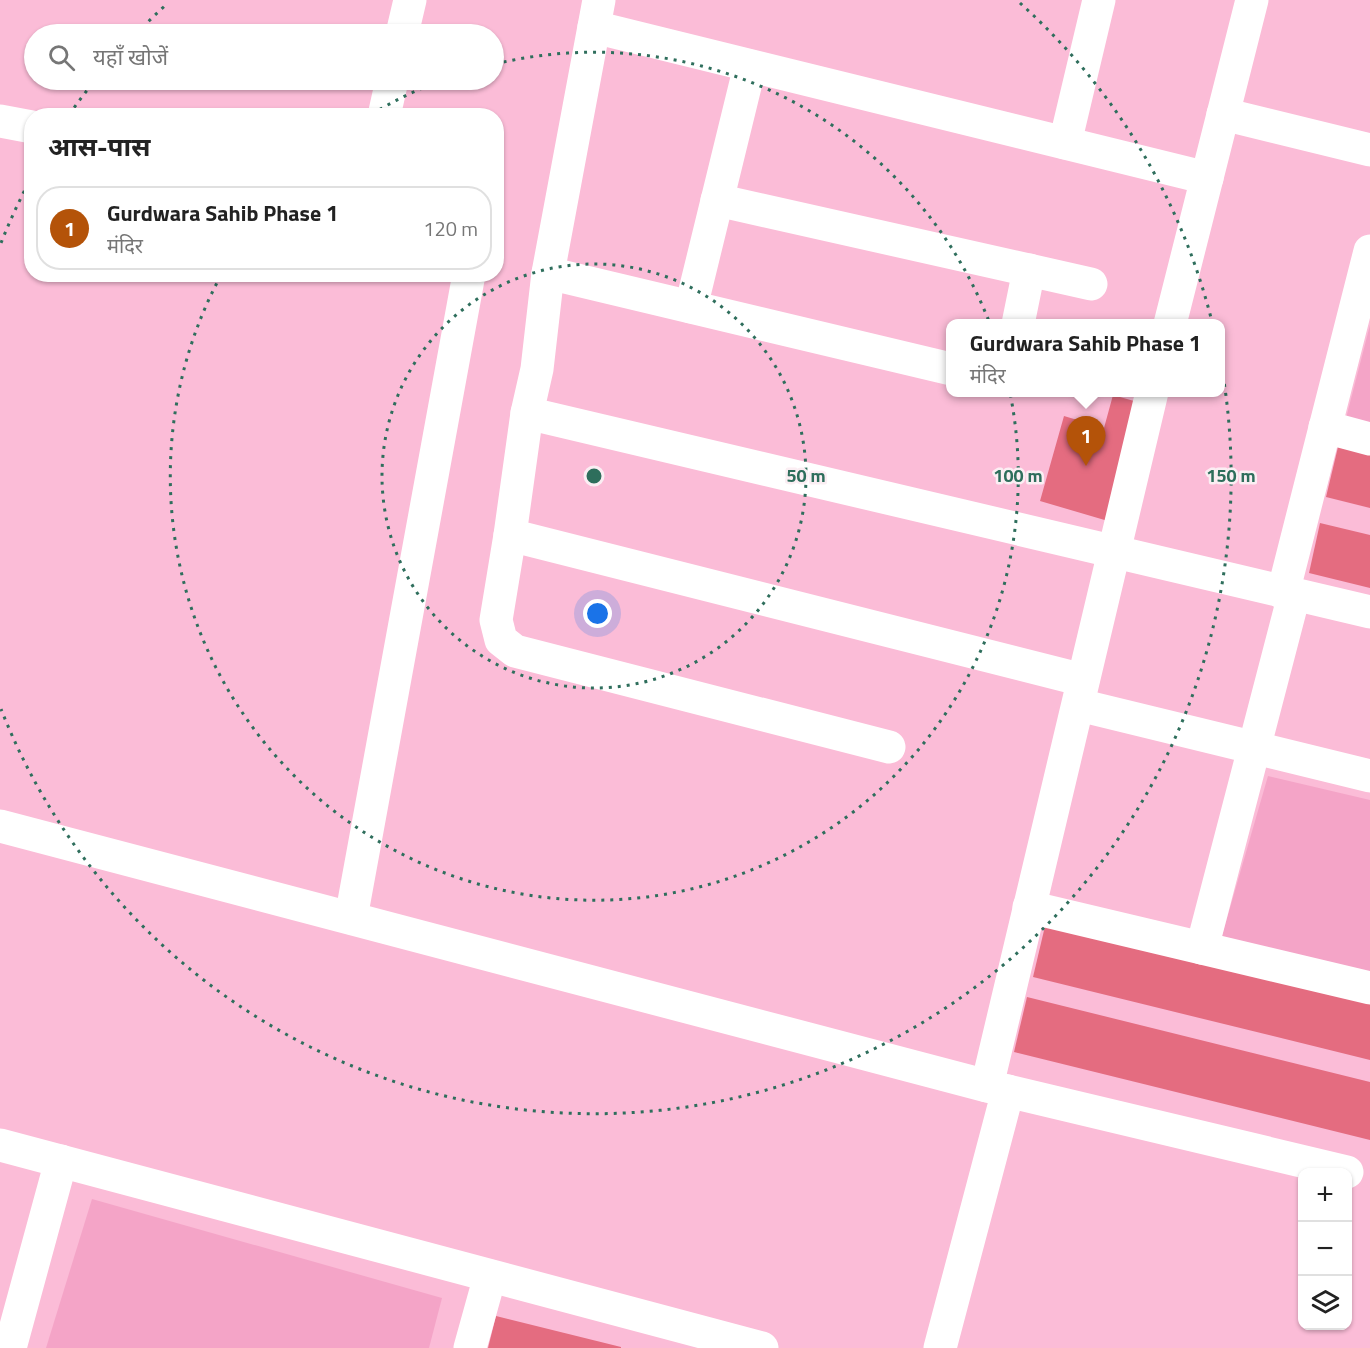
<!DOCTYPE html>
<html lang="hi">
<meta charset="utf-8">
<style>
body{margin:0;font-family:"Titillium Web","Noto Sans Devanagari",sans-serif;background:#f2f2f2;color:#222}
.controls{position:absolute;right:18px;bottom:18px;display:grid;overflow:hidden;border-radius:12px;box-shadow:0 2px 4px #0004}
.controls button{width:54px;height:54px;display:grid;place-items:center;padding:0;border:0;border-bottom:2px solid #e0e0e0;background:#fff;color:#222;font:30px sans-serif}
.you{position:absolute;left:598px;top:614px;width:21px;height:21px;margin:-15px;border:4px solid #fff;border-radius:50%;background:#1a73e8;box-shadow:0 0 0 9px #1a73e833}
.badge{display:grid;place-items:center;width:39px;height:39px;border-radius:50%;background:#b45309;color:#fff;font-size:20px;font-weight:700}
.pin{position:absolute;translate:-50% -50px;filter:drop-shadow(0 2px 3px #0008)}
.pin::after{content:'';position:absolute;top:32px;width:21px;height:18px;background:inherit;clip-path:polygon(0 0,100% 0,50% 100%)}
.popup{position:absolute;left:946px;top:319px;width:279px;height:78px;box-sizing:border-box;display:grid;place-content:center;border-radius:12px;background:#fff;filter:drop-shadow(0 2px 4px #0005);font-size:20px;white-space:nowrap;color:#767676}
.popup b{font-size:22px;color:#222}
.popup::after{content:'';position:absolute;left:50%;top:100%;margin-left:-12px;border:12px solid transparent;border-top-color:#fff}
.list{margin:0;padding:0;list-style:none}
h2{display:flex;justify-content:space-between;align-items:center;height:78px;margin:0;padding:0 24px;font-size:26px}
h2 small{font-size:20px;font-weight:400;color:#767676}
.list li{display:grid;grid-template-columns:39px 1fr auto;gap:18px;align-items:center;box-sizing:border-box;height:84px;margin:0 12px 12px;padding:0 12px;border:2px solid #e0e0e0;border-radius:24px}
.list b{display:block;font-size:22px;white-space:nowrap}
.list p{margin:0;font-size:20px;white-space:nowrap;color:#767676}
.list em{font-size:20px;font-style:normal;color:#767676}
.icon{flex:none;width:33px;height:33px;fill:none;stroke:currentColor;stroke-width:2;stroke-linecap:round;stroke-linejoin:round}
.map{position:relative;flex:none;width:1370px;height:1348px;overflow:hidden}
.search{position:absolute;background:#fff;box-shadow:0 2px 4px #0004;left:24px;top:24px;width:480px;height:66px;display:flex;align-items:center;gap:15px;box-sizing:border-box;padding:0 21px;border-radius:33px;color:#767676;font-size:22px}
.panel{position:absolute;background:#fff;box-shadow:0 2px 4px #0004;left:24px;top:108px;width:480px;height:174px;border-radius:24px}
.map>svg:first-child{display:block}
.green{fill:#f4a4c7}
.building{fill:#e46c80}
.lines{fill:none;stroke-linecap:round;stroke-linejoin:round}
.minor{stroke:#fff;stroke-width:33}
.ring{fill:none;stroke:#2e6e5c;stroke-width:3;stroke-dasharray:3 6}
.centre{fill:#2e6e5c;stroke:#fbeef3;stroke-width:3}
.ring-label{font-size:18px;text-anchor:middle;font-weight:bold;fill:#2e6e5c;stroke:#fbeef3;stroke-width:5;stroke-linejoin:round;paint-order:stroke}
</style>
<div class="map">
<svg width="1370" height="1348" viewBox="0 0 1370 1348">
<rect width="100%" height="100%" fill="#fbbcd7"/>
<!-- green -->
<g class="green">
<path d="M1370,325V432L1344,426Z"/>
<path d="M1268,776L1370,800V976L1221,939Z"/>
<path d="M92,1199L442,1298L429,1348H46Z"/>
</g>
<!-- building -->
<g class="building">
<path d="M1113,395L1141,403L1108,521L1040,501L1064,416L1104,428Z"/>
<path d="M1338,447L1370,455V508L1326,497Z"/>
<path d="M1320,523L1370,535V588L1309,573Z"/>
<path d="M1046,922L1370,1002V1060L1033,977Z"/>
<path d="M1027,997L1370,1082V1140L1014,1052Z"/>
<path d="M496,1316L621,1347V1348H488Z"/>
</g>
<g class="lines">
<!-- minor -->
<g class="minor">
<path d="M599,0L548,273L537,369L527,413L510,535L1083,680"/>
<path d="M594,27L1207,178"/>
<path d="M402,34L410,0"/>
<path d="M1223,114L1370,150"/>
<path d="M384,116L392,80"/>
<path d="M0,121L32,127"/>
<path d="M1065,143L1099,0"/>
<path d="M717,200L1091,284"/>
<path d="M548,273L951,369"/>
<path d="M691,307L750,66"/>
<path d="M1018,324L1029,270"/>
<path d="M1170,324L1252,0"/>
<path d="M527,413L1370,612"/>
<path d="M1325,427L1370,439"/>
<path d="M510,535L496,620L501,640L515,651L889,747"/>
<path d="M1283,593L1370,251"/>
<path d="M1079,705L1370,776"/>
<path d="M0,826L987,1086L1347,1172"/>
<path d="M1029,907L1370,988"/>
<path d="M351,918L469,274"/>
<path d="M1202,948L1294,595"/>
<path d="M987,1086L1152,392"/>
<path d="M0,1145L762,1348"/>
<path d="M10,1348L61,1161"/>
<path d="M470,1348L490,1276"/>
<path d="M940,1348L1008,1091"/>
</g>
</g>
<!-- distance rings -->
<g class="ring">
<circle cx="594" cy="476" r="212"/>
<path d="M372 114A424 424 0 0 1 442 80M495 64A424 424 0 1 1 220 277"/>
<path d="M1 243A637 637 0 0 1 29 182M69 115A637 637 0 0 1 92 84M136 34A637 637 0 0 1 168 3M1020 3A637 637 0 1 1 1 709"/>
</g>
<circle cx="594" cy="476" r="9" class="centre"/>
<g class="ring-label">
<text x="806" y="482">50 m</text>
<text x="1018" y="482">100 m</text>
<text x="1231" y="482">150 m</text>
</g>
</svg>
<div class="controls">
<button>+</button>
<button>−</button>
<button><svg class="icon" aria-label="layers" viewBox="0 0 24 24"><path d="M12 4l9 5-9 5-9-5zM3 14l9 5 9-5"/></svg></button>
</div>
<div class="you"></div>
<div class="pin badge" style="left:1086px;top:466px">1</div>
<div class="popup"><b>Gurdwara Sahib Phase 1</b>मंदिर</div>
<div class="search"><svg class="icon" aria-label="search" viewBox="0 0 24 24"><circle cx="10" cy="10" r="6"/><path d="M15 15l6 6"/></svg>यहाँ खोजें</div>
<section class="panel">
<h2>आस-पास<small></small></h2>
<ul class="list">
<li><span class="badge">1</span><div><b>Gurdwara Sahib Phase 1</b><p>मंदिर</p></div><em>120 m</em></li>
</ul>
</section>
</div>
